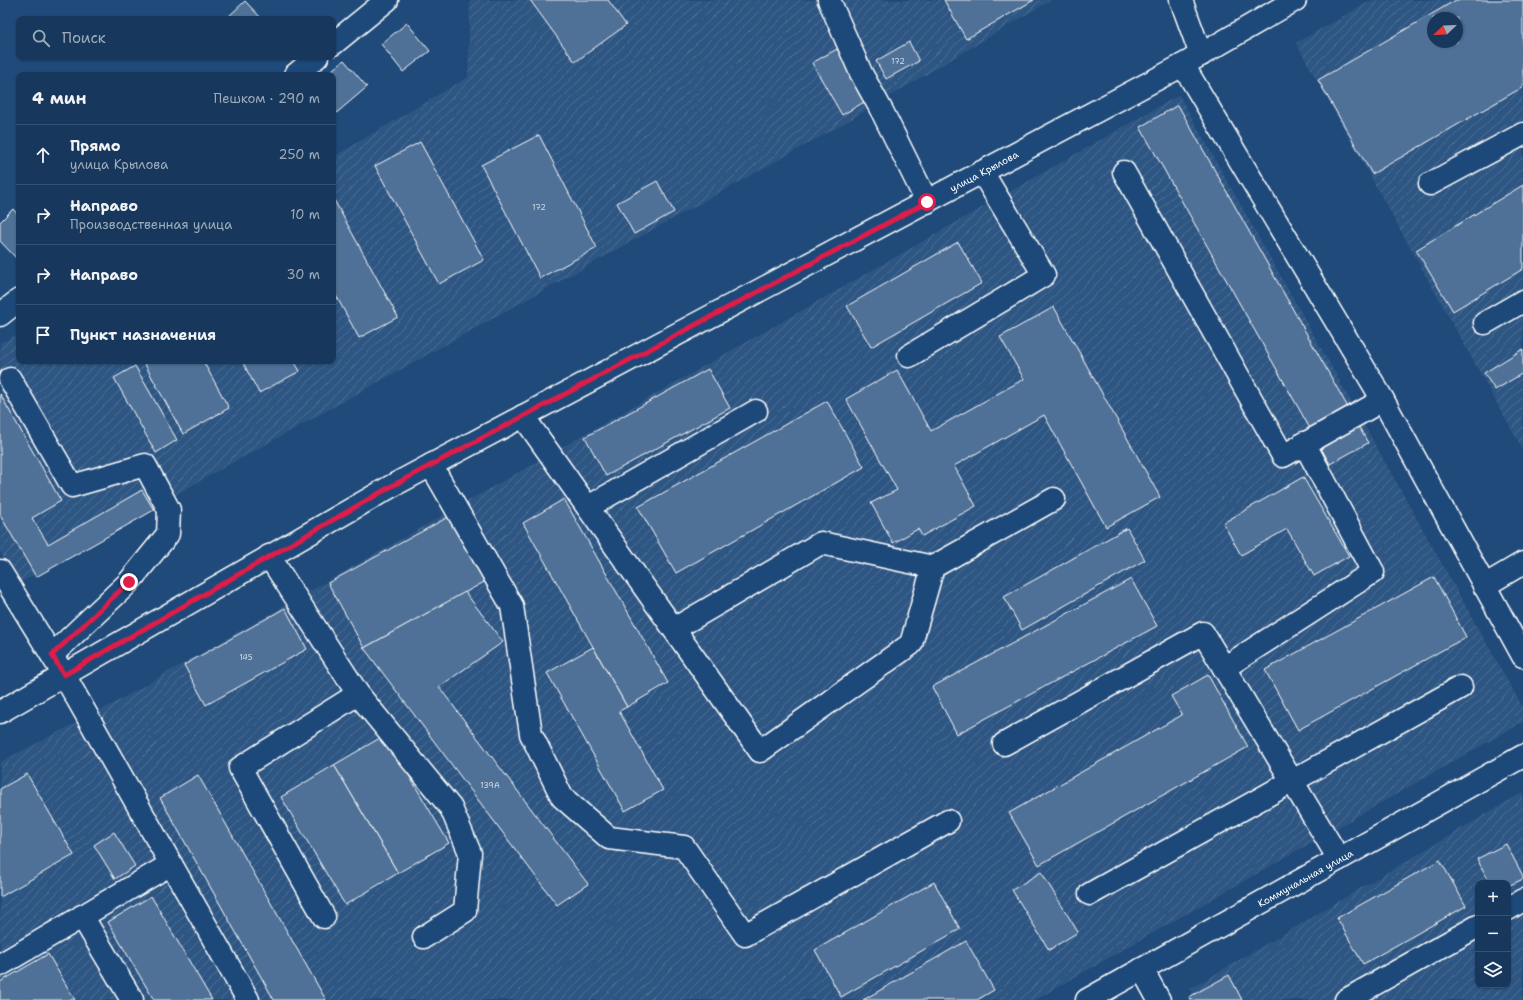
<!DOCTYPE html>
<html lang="ru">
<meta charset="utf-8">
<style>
body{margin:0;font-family:"Shantell Sans",sans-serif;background:#203f62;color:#f1f3f6}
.controls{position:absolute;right:12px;bottom:12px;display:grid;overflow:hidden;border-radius:8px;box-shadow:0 1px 3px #0004}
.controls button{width:36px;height:36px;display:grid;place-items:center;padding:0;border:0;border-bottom:1px solid #365272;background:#17385c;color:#f1f3f6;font:20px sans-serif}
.compass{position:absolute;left:1427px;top:12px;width:36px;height:36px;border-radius:50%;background:#17385c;box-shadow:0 1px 3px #0004;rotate:247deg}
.stop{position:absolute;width:12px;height:12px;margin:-9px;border:3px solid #e11d48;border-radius:50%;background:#fff}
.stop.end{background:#e11d48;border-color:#fff;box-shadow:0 1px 4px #0008}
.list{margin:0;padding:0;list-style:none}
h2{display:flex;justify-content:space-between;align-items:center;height:52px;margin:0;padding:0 16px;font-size:17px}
h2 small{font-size:13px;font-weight:400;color:#9eacbb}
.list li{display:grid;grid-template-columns:26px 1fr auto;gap:12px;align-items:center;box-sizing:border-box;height:60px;padding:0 16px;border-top:1px solid #365272}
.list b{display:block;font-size:15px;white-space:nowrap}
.list p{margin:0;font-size:13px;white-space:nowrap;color:#9eacbb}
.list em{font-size:13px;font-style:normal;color:#9eacbb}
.icon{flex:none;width:22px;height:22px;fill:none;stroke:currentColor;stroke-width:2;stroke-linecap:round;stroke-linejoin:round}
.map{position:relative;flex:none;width:1523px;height:1000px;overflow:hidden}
.search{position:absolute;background:#17385c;box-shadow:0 1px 3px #0004;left:16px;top:16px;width:320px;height:44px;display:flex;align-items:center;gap:10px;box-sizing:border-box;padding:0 14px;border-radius:8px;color:#9eacbb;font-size:15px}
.panel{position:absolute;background:#17385c;box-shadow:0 1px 3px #0004;left:16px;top:72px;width:320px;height:292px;border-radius:8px}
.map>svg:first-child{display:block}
.industrial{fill:url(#industrial-furrows);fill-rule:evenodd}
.building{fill:#507197;stroke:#fff;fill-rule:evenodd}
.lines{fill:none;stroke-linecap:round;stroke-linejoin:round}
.minor-casing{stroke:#fff;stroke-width:25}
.minor{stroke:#1f4a7a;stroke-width:22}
.route{stroke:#e11d48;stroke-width:5}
.labels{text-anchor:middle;stroke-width:4;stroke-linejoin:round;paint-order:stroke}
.number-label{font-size:8px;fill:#d3dce5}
.street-label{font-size:10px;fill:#fff;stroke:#1f4a7a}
</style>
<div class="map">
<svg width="1523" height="1000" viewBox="0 0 1523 1000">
<defs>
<pattern id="industrial-furrows" width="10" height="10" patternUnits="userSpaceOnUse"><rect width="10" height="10" fill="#2e5683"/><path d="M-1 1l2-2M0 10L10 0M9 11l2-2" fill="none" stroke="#4d6f96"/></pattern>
</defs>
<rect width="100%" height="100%" fill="#1f4a7a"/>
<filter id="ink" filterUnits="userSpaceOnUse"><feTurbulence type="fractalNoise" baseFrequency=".025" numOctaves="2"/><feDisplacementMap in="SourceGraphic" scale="8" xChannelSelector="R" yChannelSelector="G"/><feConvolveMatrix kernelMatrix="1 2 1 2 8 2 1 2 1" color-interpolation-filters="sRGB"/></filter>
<g filter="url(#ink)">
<!-- industrial -->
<g class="industrial">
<path d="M470,0H1051L838,127L207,477L18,584L0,552V343L19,334V361H333V157L468,77Z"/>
<path d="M1372,0H1523V450L1296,43ZM1433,18H1457V42H1433Z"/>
<path d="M1179,95L1523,708V722L1035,1000H0V762L107,707Z"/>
<path d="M1523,792V1000H1196L1190,989ZM1478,883H1508V985H1478Z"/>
</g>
<!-- building -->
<g class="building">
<path d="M530,0H608L626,25L575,62Z"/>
<path d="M944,0H1034L966,39Z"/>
<path d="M1456,0H1523V87L1372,174L1318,80ZM1433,18H1457V42H1433Z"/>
<path d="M245,1L262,19H226Z"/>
<path d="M407,23L430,51L403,72L381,44Z"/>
<path d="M909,42L919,61L886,79L876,61Z"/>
<path d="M837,49L866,101L842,115L812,63Z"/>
<path d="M344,60L367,87L333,116V75H326Z"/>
<path d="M144,71L148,75H140Z"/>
<path d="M1178,105L1350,411L1312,432L1140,127Z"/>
<path d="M539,135L597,248L540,278L481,165Z"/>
<path d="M420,142L484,260L439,284L375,166Z"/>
<path d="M657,181L674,212L634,234L617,203Z"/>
<path d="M1523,185V269L1453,311L1416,250Z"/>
<path d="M333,198L398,317L359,338L333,290Z"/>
<path d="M13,209L19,216V261L0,241V222Z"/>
<path d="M958,242L982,283L871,347L847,306Z"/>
<path d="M1054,307L1160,497L1106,527L1044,415L954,466L976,506L922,536L918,529L893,543L871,503L897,490L846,399L897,370L931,431L1024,379L1000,337Z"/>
<path d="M1523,349V373L1495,390L1484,373Z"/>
<path d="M143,361H203L229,408L183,434Z"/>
<path d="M242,361H294L300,371L259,393Z"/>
<path d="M135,366L177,440L156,453L114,378Z"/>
<path d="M708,369L730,408L606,476L585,437Z"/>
<path d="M0,394L61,501L32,518L48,544L142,490L154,510L36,577L0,515Z"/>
<path d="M827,401L864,467L676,573L638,507Z"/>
<path d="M1350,411L1368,443L1330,464L1312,432Z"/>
<path d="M1303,477L1349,556L1314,576L1287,529L1241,555L1223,523Z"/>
<path d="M564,499L668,683L627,707L523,523Z"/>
<path d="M450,516L486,581L364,648L328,583Z"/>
<path d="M1127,528L1145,560L1022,630L1004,597Z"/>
<path d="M1434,577L1466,637L1298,730L1265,670Z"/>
<path d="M1131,579L1157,626L957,734L932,687Z"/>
<path d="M465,592L503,642L439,687L588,884L557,905L364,648Z"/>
<path d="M285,608L307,649L206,705L184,665Z"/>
<path d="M593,647L627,707L619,711L663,790L625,811L547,673Z"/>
<path d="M1208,675L1248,747L1039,865L1009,813L1182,715L1171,696Z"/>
<path d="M385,735L449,843L398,873L334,765Z"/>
<path d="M334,765L398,873L345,905L281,797Z"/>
<path d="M27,774L74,855L0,897V789Z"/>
<path d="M198,775L326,1000H274L160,798Z"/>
<path d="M114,832L135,866L115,879L94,845Z"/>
<path d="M1506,844L1523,876V879L1508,886V883H1490L1477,859Z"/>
<path d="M1440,860L1466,906L1363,964L1337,918Z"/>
<path d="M1041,872L1078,932L1049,950L1012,890Z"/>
<path d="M934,882L960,929L841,997L815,950Z"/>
<path d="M151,896L212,1000H154L108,922Z"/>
<path d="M966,941L994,990L977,1000H863Z"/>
<path d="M48,954L75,1000H0V982Z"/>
<path d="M1229,975L1242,1000H1190L1189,997Z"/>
</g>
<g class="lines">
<!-- minor casing -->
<g class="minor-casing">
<g id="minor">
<path d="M829,0L861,73L882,111L927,202"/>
<path d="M1181,0L1201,55"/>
<path d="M333,44L387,0"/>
<path d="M1183,65L1383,400L1523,656"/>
<path d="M295,75L317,57"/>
<path d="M1124,172L1283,456L1383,400"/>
<path d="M1430,184L1523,134"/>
<path d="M0,315L19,300"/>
<path d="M1485,323L1523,301"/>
<path d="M909,356L1044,275L982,172"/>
<path d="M10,379L72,486L145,465L169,510L168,534L129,582L52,655"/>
<path d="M523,416L760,751L911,644L933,567L1054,499"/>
<path d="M431,465L512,606L531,734L562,797L609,838L684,847L745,935L948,821"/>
<path d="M588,507L756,411"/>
<path d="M269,556L358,694L451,808L470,853L465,911L424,937"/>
<path d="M0,571L64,675L248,1000"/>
<path d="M1484,586L1523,563"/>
<path d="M674,629L821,543L933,567"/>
<path d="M1224,668L1373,572L1304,443"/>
<path id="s1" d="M0,712L390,487L1183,65L1295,0"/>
<path d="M1004,744L1203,633L1339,859"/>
<path d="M1090,894L1461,687"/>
<path d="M1508,909L1523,900"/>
<path d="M82,916L132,1000"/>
<path d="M324,917L240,768L358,694"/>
<path d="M0,965L171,864"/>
<path d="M1142,969L1159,1000"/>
<path id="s2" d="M1087,1000L1523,756"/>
<path d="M1346,1000L1478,926"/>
</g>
</g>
<!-- minor -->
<use href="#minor" class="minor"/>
</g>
</g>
<g class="lines" filter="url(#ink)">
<!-- route -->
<path class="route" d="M129,582L52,655L64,675L390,487L927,202"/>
</g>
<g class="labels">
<!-- number labels -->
<g class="number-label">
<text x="898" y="64">172</text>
<text x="539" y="210">172</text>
<text x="246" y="660">145</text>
<text x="490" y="788">139А</text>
</g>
<!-- street labels -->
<g class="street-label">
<text dy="4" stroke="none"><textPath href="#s1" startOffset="1123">улица Крылова</textPath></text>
<text dy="4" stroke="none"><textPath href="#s2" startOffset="250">Коммунальная улица</textPath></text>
</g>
</g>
</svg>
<div class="controls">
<button>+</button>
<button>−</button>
<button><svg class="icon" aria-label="layers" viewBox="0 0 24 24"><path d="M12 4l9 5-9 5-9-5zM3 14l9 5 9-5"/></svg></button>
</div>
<svg class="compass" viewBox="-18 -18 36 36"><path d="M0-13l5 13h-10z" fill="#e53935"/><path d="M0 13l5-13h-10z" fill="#9eacbb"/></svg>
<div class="stop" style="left:927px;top:202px"></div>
<div class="stop end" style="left:129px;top:582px"></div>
<div class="search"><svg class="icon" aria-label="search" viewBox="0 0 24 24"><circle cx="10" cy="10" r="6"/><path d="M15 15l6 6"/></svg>Поиск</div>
<section class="panel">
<h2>4 мин<small>Пешком · 290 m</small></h2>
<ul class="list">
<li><svg class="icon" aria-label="ahead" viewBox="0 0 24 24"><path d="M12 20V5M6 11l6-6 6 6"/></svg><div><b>Прямо</b><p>улица Крылова</p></div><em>250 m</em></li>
<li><svg class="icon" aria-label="right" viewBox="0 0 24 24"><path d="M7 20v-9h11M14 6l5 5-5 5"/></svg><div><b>Направо</b><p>Производственная улица</p></div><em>10 m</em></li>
<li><svg class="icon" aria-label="right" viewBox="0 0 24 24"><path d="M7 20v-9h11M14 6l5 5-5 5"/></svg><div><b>Направо</b></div><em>30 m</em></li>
<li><svg class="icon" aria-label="arrive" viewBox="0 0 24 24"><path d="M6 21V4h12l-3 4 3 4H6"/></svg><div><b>Пункт назначения</b></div></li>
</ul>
</section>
</div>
